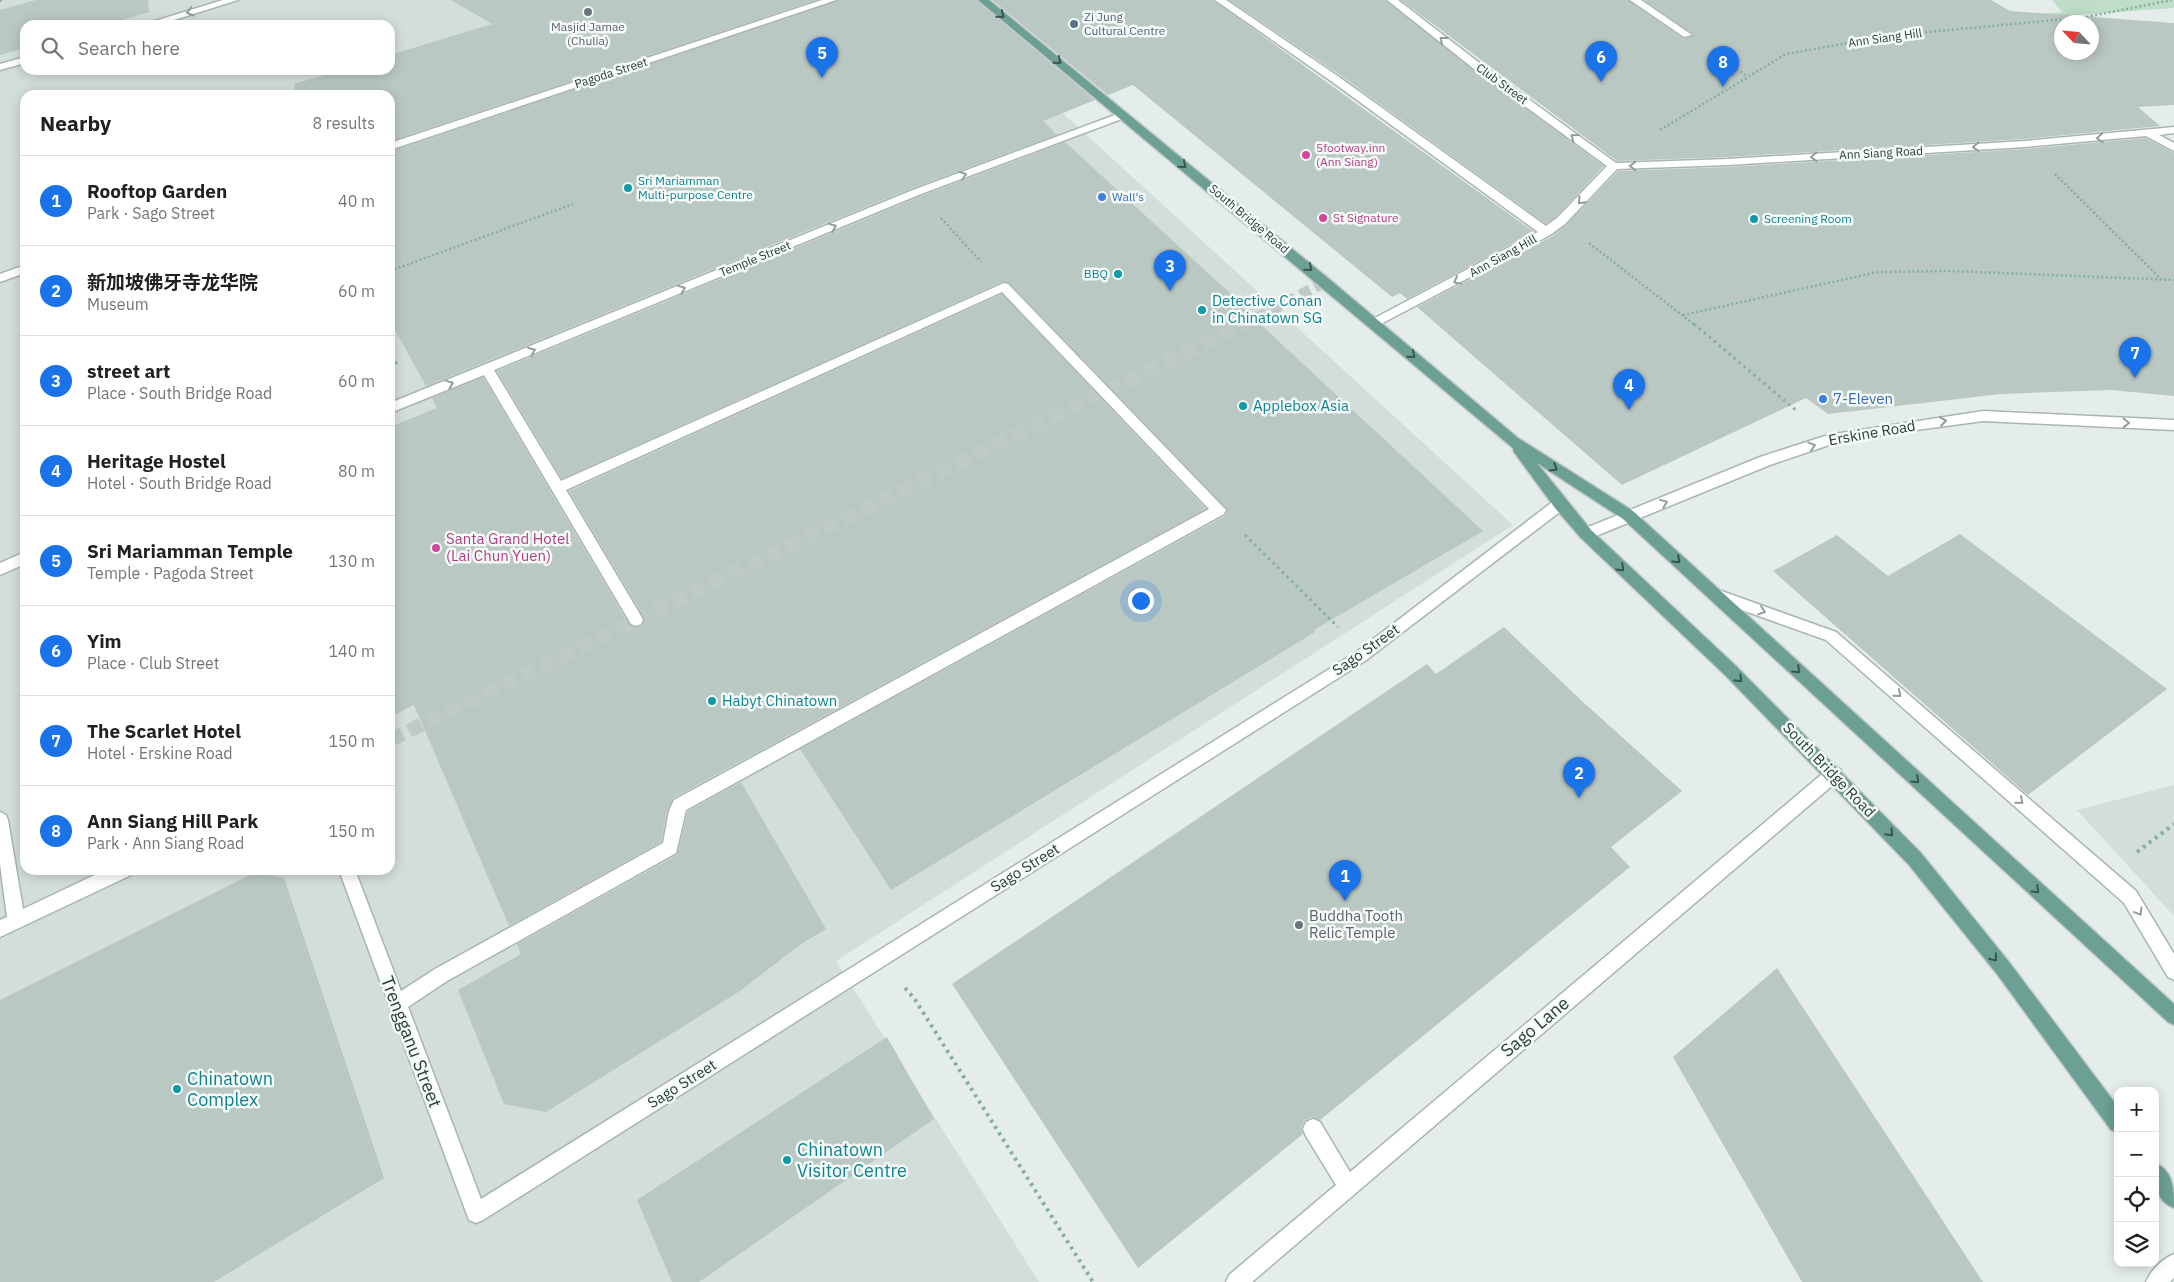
<!DOCTYPE html>
<meta charset="utf-8">
<style>
body{margin:0;font-family:"IBM Plex Sans","Noto Sans SC",sans-serif;background:#f6f6f6;color:#202124}
.controls{position:absolute;right:15px;bottom:15px;display:grid;overflow:hidden;border-radius:10px;box-shadow:0 2px 12px #0003}
.controls button{width:45px;height:45px;display:grid;place-items:center;padding:0;border:0;border-bottom:1px solid #e0e0e0;background:#fff;color:#202124;font:25px sans-serif}
.compass{position:absolute;left:2054px;top:15px;width:45px;height:45px;border-radius:50%;background:#fff;box-shadow:0 2px 12px #0003;rotate:296deg}
.you{position:absolute;left:1140px;top:600px;width:18px;height:18px;margin:-12px;border:4px solid #fff;border-radius:50%;background:#1a73e8;box-shadow:0 0 0 8px #1a73e833}
.badge{display:grid;place-items:center;width:32px;height:32px;border-radius:50%;background:#1a73e8;color:#fff;font-size:16px;font-weight:700}
.pin{position:absolute;translate:-50% -41px;filter:drop-shadow(0 1px 2px #0008)}
.pin::after{content:'';position:absolute;top:26px;width:18px;height:15px;background:inherit;clip-path:polygon(0 0,100% 0,50% 100%)}
.list{margin:0;padding:0;list-style:none}
h2{display:flex;justify-content:space-between;align-items:center;height:65px;margin:0;padding:0 20px;font-size:21px}
h2 small{font-size:16px;font-weight:400;color:#757577}
.list li{display:grid;grid-template-columns:32px 1fr auto;gap:15px;align-items:center;box-sizing:border-box;height:90px;padding:0 20px;border-top:1px solid #e0e0e0}
.list b{display:block;font-size:19px;white-space:nowrap}
.list p{margin:0;font-size:16px;white-space:nowrap;color:#757577}
.list em{font-size:16px;font-style:normal;color:#757577}
.icon{flex:none;width:28px;height:28px;fill:none;stroke:currentColor;stroke-width:2;stroke-linecap:round;stroke-linejoin:round}
.map{position:relative;flex:none;width:2174px;height:1282px;overflow:hidden}
.search{position:absolute;background:#fff;box-shadow:0 2px 12px #0003;left:20px;top:20px;width:375px;height:55px;display:flex;align-items:center;gap:12px;box-sizing:border-box;padding:0 18px;border-radius:15px;color:#757577;font-size:19px}
.panel{position:absolute;background:#fff;box-shadow:0 2px 12px #0003;left:20px;top:90px;width:375px;height:785px;border-radius:15px}
.map>svg:first-child{display:block}
.built{fill:#d3ddd9;fill-rule:evenodd}
.green{fill:#bfddc9}
.building{fill:#bac8c3;fill-rule:evenodd}
.lines{fill:none;stroke-linecap:round;stroke-linejoin:round}
.minor-tunnel-far1{stroke:#bfcac7;stroke-width:11;stroke-dasharray:11 5.5;stroke-linecap:butt}
.minor-tunnel{stroke:#bfcac7;stroke-width:14;stroke-dasharray:14 7;stroke-linecap:butt}
.minor-casing{stroke:#a8b5b1;stroke-width:3}
.major-casing{stroke:#c2c9c8;stroke-width:3}
.path-far2{stroke:#87afa4;stroke-width:2.5;stroke-dasharray:2 2.5;stroke-linecap:butt}
.path-far1{stroke:#87afa4;stroke-width:3;stroke-dasharray:2.5 4;stroke-linecap:butt}
.path{stroke:#87afa4;stroke-width:4;stroke-dasharray:3 4.5;stroke-linecap:butt}
.minor{fill:#fff;fill-rule:evenodd}
.major{fill:#6ca095;fill-rule:evenodd}
.oneway{stroke:#929e9c}
.oneway2{stroke:#375650}
.worship-dot{fill:#6b7280;stroke:#f5faf8;stroke-width:2}
.service-dot{fill:#5c6f8a;stroke:#f5faf8;stroke-width:2}
.hotel-dot{fill:#d1479c;stroke:#f5faf8;stroke-width:2}
.culture-dot{fill:#0f9aa8;stroke:#f5faf8;stroke-width:2}
.shop-dot{fill:#3f7fe0;stroke:#f5faf8;stroke-width:2}
.labels{text-anchor:middle;stroke-width:5;stroke-linejoin:round;paint-order:stroke}
.far-service-label{font-size:12px;fill:#4e5e75;stroke:#f5faf8;text-anchor:start}
.far-worship-label{font-size:12px;fill:#5b616d;stroke:#f5faf8}
.far-street-label{font-size:12px;fill:#253e39;stroke:#f5faf8}
.far-hotel-label{font-size:12px;fill:#b23c85;stroke:#f5faf8;text-anchor:start}
.far-culture-label{font-size:12px;fill:#0d838f;stroke:#f5faf8;text-anchor:start}
.far-shop-label{font-size:12px;fill:#366cbe;stroke:#f5faf8;text-anchor:start}
.culture-label{font-size:15px;fill:#0d838f;stroke:#f5faf8;text-anchor:start}
.shop-label{font-size:15px;fill:#366cbe;stroke:#f5faf8;text-anchor:start}
.street-label{font-size:15px;fill:#253e39;stroke:#f5faf8}
.hotel-label{font-size:15px;fill:#b23c85;stroke:#f5faf8;text-anchor:start}
.worship-label{font-size:15px;fill:#5b616d;stroke:#f5faf8;text-anchor:start}
.near-street-label{font-size:18px;fill:#253e39;stroke:#f5faf8}
.near-culture-label{font-size:18px;fill:#0d838f;stroke:#f5faf8;text-anchor:start}
</style>
<div class="map">
<svg width="2174" height="1282" viewBox="0 0 2174 1282">
<rect width="100%" height="100%" fill="#e5edea"/>
<!-- built -->
<g class="built">
<path d="M0,0H939L1513,525L836,961L1039,1282H0ZM25,25H390V70H25ZM25,95H390V870H25Z"/>
<path d="M2174,785V916L2077,810Z"/>
</g>
<!-- green -->
<path class="green" d="M2052,0H2174V8L1885,29L2062,12Z"/>
<!-- building -->
<g class="building">
<path d="M36,0H148L149,12L106,25H25V48L0,55V10Z"/>
<path d="M451,0H816L390,141V95H296L294,84L341,70H390V55L492,24Z"/>
<path d="M838,0H976L1095,100L1043,121L1057,135L912,188L426,386L390,321V152Z"/>
<path d="M992,0H1213L1534,232L1407,299L1400,293L1392,297L1133,85L1108,95Z"/>
<path d="M1229,0H1385L1477,73L1604,166L1556,217L1546,224L1340,75Z"/>
<path d="M1401,0H1628L1684,39L1694,35L1644,0H1991L2010,11L2174,23V105L2138,107L2160,126L2025,139L1728,157L1617,161ZM2062,22H2092V52H2062Z"/>
<path d="M2146,138L2174,153V396L2111,390L2001,394L1828,414L1806,398L1622,485L1417,307L1551,237L1566,225L1618,171L1728,167L2025,149Z"/>
<path d="M1065,142L1232,295L1230,296L1483,531L1314,630L1315,632L891,890L800,749L1225,516L1227,509L1009,283L1004,281L562,479L497,371L922,196Z"/>
<path d="M1002,294L1206,509L673,798L667,811L661,842L509,926L414,705L390,717V427L437,408L432,398L483,377L629,625L637,628L643,625L645,619L569,491Z"/>
<path d="M1960,534L2167,689L2028,795L1773,571L1837,535L1888,576Z"/>
<path d="M1504,627L1583,702L1682,791L1611,847L1630,867L1320,1120L1312,1117L1305,1120L1301,1128L1303,1134L1138,1268L952,984L1427,664L1436,674Z"/>
<path d="M741,782L826,929L801,944L740,991L546,1112L504,1104L458,990L521,954L517,944L677,855L688,811Z"/>
<path d="M264,874L284,878L384,1178L214,1282H0V1000L250,875Z"/>
<path d="M1777,968L1983,1282H1802L1673,1057Z"/>
<path d="M887,1037L934,1119L699,1282H672L637,1200Z"/>
</g>
<g class="lines">
<!-- minor-tunnel-far1 -->
<path class="minor-tunnel-far1" d="M1242,326L1325,282"/>
<!-- minor-tunnel -->
<path class="minor-tunnel" d="M390,740L1244,324"/>
<!-- minor casing -->
<g class="minor-casing">
<g id="minor">
<path d="M223,0H238L158,25H142Z"/>
<path d="M822,0H836L390,150V143Z"/>
<path d="M1215,0H1226L1339,77L1546,226L1557,218L1607,166L1478,72L1387,0H1398L1486,68L1616,163L1728,159L2025,141L2174,127V133L2159,135L2174,143V151L2146,136L2025,147L1728,165L1617,169L1565,224L1550,235L1375,327L1371,326L1369,323L1371,320L1538,232L1331,81Z"/>
<path d="M1630,0H1641L1692,35L1684,37Z"/>
<path d="M25,57V63L0,70V64Z"/>
<path d="M1123,112L1128,115L1127,117L921,194L494,370L561,481L1004,283L1008,284L1226,510L1224,514L686,810L676,853L447,981L408,1007L481,1199L1355,653L1555,500H1565L1567,504L1565,508L1365,661L483,1220L476,1223L469,1220L339,870H355L401,991L435,969L663,843L669,811L674,800L1209,509L1002,292L566,490L641,616L643,620L641,624L636,626L631,624L484,375L390,413V403L913,190Z"/>
<path d="M25,265V273L0,282V274Z"/>
<path d="M1983,411L2174,420V430L1983,421L1894,433L1829,445L1770,465L1591,538H1581L1579,534L1581,530L1760,457L1828,435Z"/>
<path d="M25,552V564L0,575V563Z"/>
<path d="M1716,589L1836,632L2136,891L2174,954V980L2168,977L2124,903L1826,640L1711,599L1709,595L1711,591Z"/>
<path d="M1834,767L1840,769L1842,774L1840,779L1252,1282H1226L1229,1275L1336,1185L1306,1136L1303,1129L1306,1122L1313,1119L1320,1122L1350,1172L1828,769Z"/>
<path d="M0,812L6,815L8,820L23,909L105,870H131L129,876L0,937V920L7,917L0,864Z"/>
<path d="M2174,1254V1278L2170,1282H2146C2151,1270 2162,1259 2174,1254Z"/>
</g>
</g>
<!-- major casing -->
<g class="major-casing">
<g id="major">
<path d="M978,0H989L1329,279L1518,438L1633,511L2174,1004V1025L2168,1022L1623,519L1537,463L1591,530L1736,666L1921,853L2009,962L2118,1107V1132L2111,1130L1997,974L1909,865L1726,676L1581,538L1555,508L1514,452L1513,448Z"/>
<path d="M2155,1163C2174,1171 2174,1190 2174,1208C2154,1200 2155,1182 2155,1163Z"/>
</g>
</g>
<!-- path-far2 -->
<g class="path-far2">
<path d="M0,1L2,0"/>
<path d="M1714,54L1747,76"/>
<path d="M1660,130L1786,54L1887,36L2086,17L2172,0"/>
<path d="M2055,174L2161,279"/>
<path d="M941,218L981,262"/>
<path d="M1589,243L1696,326"/>
<path d="M390,271L573,204"/>
<path d="M1683,315L1878,272L1952,271L2174,280"/>
</g>
<!-- path-far1 -->
<g class="path-far1">
<path d="M1694,324L1798,412"/>
<path d="M390,350L398,367"/>
<path d="M1245,535L1338,627"/>
</g>
<!-- path -->
<g class="path">
<path d="M2137,852L2174,824"/>
<path d="M905,988L914,998L1093,1282"/>
</g>
<!-- minor -->
<use href="#minor" class="minor"/>
<!-- major -->
<use href="#major" class="major"/>
</g>
<!-- one-way arrows -->
<defs><path id="oneway-chevron" d="M-2-3.5L2.5 0L-2 3.5" fill="none" stroke-width="1.6" stroke-linecap="round" stroke-linejoin="round" transform="scale(1.25)"/></defs>
<g class="oneway">
<use href="#oneway-chevron" transform="translate(190 12) rotate(164)"/>
<use href="#oneway-chevron" transform="translate(1443 40) rotate(-142)"/>
<use href="#oneway-chevron" transform="translate(1574 137) rotate(-144)"/>
<use href="#oneway-chevron" transform="translate(2100 138) rotate(175)"/>
<use href="#oneway-chevron" transform="translate(1976 147) rotate(177)"/>
<use href="#oneway-chevron" transform="translate(1814 157) rotate(177)"/>
<use href="#oneway-chevron" transform="translate(1633 166) rotate(180)"/>
<use href="#oneway-chevron" transform="translate(963 175) rotate(-20)"/>
<use href="#oneway-chevron" transform="translate(1581 201) rotate(133)"/>
<use href="#oneway-chevron" transform="translate(833 227) rotate(-22)"/>
<use href="#oneway-chevron" transform="translate(1457 281) rotate(151)"/>
<use href="#oneway-chevron" transform="translate(682 289) rotate(-22)"/>
<use href="#oneway-chevron" transform="translate(532 351) rotate(-22)"/>
<use href="#oneway-chevron" transform="translate(450 384) rotate(-22)"/>
<use href="#oneway-chevron" transform="translate(1943 421) rotate(-8)"/>
<use href="#oneway-chevron" transform="translate(2126 423) rotate(1)"/>
<use href="#oneway-chevron" transform="translate(1812 446) rotate(-18)"/>
<use href="#oneway-chevron" transform="translate(1664 503) rotate(-22)"/>
<use href="#oneway-chevron" transform="translate(1762 611) rotate(19)"/>
<use href="#oneway-chevron" transform="translate(1898 694) rotate(41)"/>
<use href="#oneway-chevron" transform="translate(2020 801) rotate(41)"/>
<use href="#oneway-chevron" transform="translate(2139 912) rotate(59)"/>
</g>
<g class="oneway2">
<use href="#oneway-chevron" transform="translate(1001 15) rotate(39)"/>
<use href="#oneway-chevron" transform="translate(1058 61) rotate(39)"/>
<use href="#oneway-chevron" transform="translate(1183 165) rotate(40)"/>
<use href="#oneway-chevron" transform="translate(1309 268) rotate(39)"/>
<use href="#oneway-chevron" transform="translate(1412 355) rotate(41)"/>
<use href="#oneway-chevron" transform="translate(1554 468) rotate(32)"/>
<use href="#oneway-chevron" transform="translate(1677 560) rotate(43)"/>
<use href="#oneway-chevron" transform="translate(1621 568) rotate(44)"/>
<use href="#oneway-chevron" transform="translate(1797 670) rotate(43)"/>
<use href="#oneway-chevron" transform="translate(1739 679) rotate(45)"/>
<use href="#oneway-chevron" transform="translate(1916 780) rotate(43)"/>
<use href="#oneway-chevron" transform="translate(1890 833) rotate(47)"/>
<use href="#oneway-chevron" transform="translate(2036 890) rotate(43)"/>
<use href="#oneway-chevron" transform="translate(1994 958) rotate(51)"/>
</g>
<!-- markers -->
<g class="worship-dot">
<circle cx="588" cy="12" r="5"/>
<circle cx="1299" cy="925" r="5"/>
</g>
<circle class="service-dot" cx="1074" cy="24" r="5"/>
<g class="hotel-dot">
<circle cx="1306" cy="155" r="5"/>
<circle cx="1323" cy="218" r="5"/>
<circle cx="436" cy="548" r="5"/>
</g>
<g class="culture-dot">
<circle cx="628" cy="188" r="5"/>
<circle cx="1754" cy="219" r="5"/>
<circle cx="1118" cy="274" r="5"/>
<circle cx="1202" cy="310" r="5"/>
<circle cx="1243" cy="406" r="5"/>
<circle cx="712" cy="701" r="5"/>
<circle cx="177" cy="1089" r="5"/>
<circle cx="787" cy="1160" r="5"/>
</g>
<g class="shop-dot">
<circle cx="1102" cy="197" r="5"/>
<circle cx="1823" cy="399" r="5"/>
</g>
<g class="labels">
<!-- far-service labels -->
<g class="far-service-label">
<text x="1084" y="21">Zi Jung<tspan x="1084" dy="14">Cultural Centre</tspan></text>
</g>
<!-- far-worship labels -->
<g class="far-worship-label">
<text x="588" y="31">Masjid Jamae<tspan x="588" dy="14">(Chulia)</tspan></text>
</g>
<!-- far-street labels -->
<g class="far-street-label">
<text transform="translate(1885 38) rotate(-8)" y="4">Ann Siang Hill</text>
<text transform="translate(611 73) rotate(-18)" y="4">Pagoda Street</text>
<text transform="translate(1502 84) rotate(36)" y="4">Club Street</text>
<text transform="translate(1881 153) rotate(-3)" y="4">Ann Siang Road</text>
<text transform="translate(1249 219) rotate(40)" y="4">South Bridge Road</text>
<text transform="translate(1503 256) rotate(-29)" y="4">Ann Siang Hill</text>
<text transform="translate(755 259) rotate(-22)" y="4">Temple Street</text>
</g>
<!-- far-hotel labels -->
<g class="far-hotel-label">
<text x="1316" y="152">5footway.inn<tspan x="1316" dy="14">(Ann Siang)</tspan></text>
<text x="1333" y="222">St Signature</text>
</g>
<!-- far-culture labels -->
<g class="far-culture-label">
<text x="638" y="185">Sri Mariamman<tspan x="638" dy="14">Multi-purpose Centre</tspan></text>
<text x="1764" y="223">Screening Room</text>
<text x="1108" y="278" text-anchor="end">BBQ</text>
</g>
<!-- far-shop labels -->
<g class="far-shop-label">
<text x="1112" y="201">Wall's</text>
</g>
<!-- culture labels -->
<g class="culture-label">
<text x="1212" y="306">Detective Conan<tspan x="1212" dy="17">in Chinatown SG</tspan></text>
<text x="1253" y="411">Applebox Asia</text>
<text x="722" y="706">Habyt Chinatown</text>
</g>
<!-- shop labels -->
<g class="shop-label">
<text x="1833" y="404">7-Eleven</text>
</g>
<!-- street labels -->
<g class="street-label">
<text transform="translate(1872 433) rotate(-10)" y="5">Erskine Road</text>
<text transform="translate(1366 650) rotate(-35)" y="5">Sago Street</text>
<text transform="translate(1829 770) rotate(46)" y="5">South Bridge Road</text>
<text transform="translate(1025 868) rotate(-32)" y="5">Sago Street</text>
<text transform="translate(682 1084) rotate(-32)" y="5">Sago Street</text>
</g>
<!-- hotel labels -->
<g class="hotel-label">
<text x="446" y="544">Santa Grand Hotel<tspan x="446" dy="17">(Lai Chun Yuen)</tspan></text>
</g>
<!-- worship labels -->
<g class="worship-label">
<text x="1309" y="921">Buddha Tooth<tspan x="1309" dy="17">Relic Temple</tspan></text>
</g>
<!-- near-street labels -->
<g class="near-street-label">
<text transform="translate(1535 1027) rotate(-40)" y="6">Sago Lane</text>
<text transform="translate(411 1042) rotate(69)" y="6">Trengganu Street</text>
</g>
<!-- near-culture labels -->
<g class="near-culture-label">
<text x="187" y="1085">Chinatown<tspan x="187" dy="21">Complex</tspan></text>
<text x="797" y="1156">Chinatown<tspan x="797" dy="21">Visitor Centre</tspan></text>
</g>
</g>
</svg>
<div class="controls">
<button>+</button>
<button>−</button>
<button><svg class="icon" aria-label="locate" viewBox="0 0 24 24"><circle cx="12" cy="12" r="6"/><path d="M12 2v4M12 18v4M2 12h4M18 12h4"/></svg></button>
<button><svg class="icon" aria-label="layers" viewBox="0 0 24 24"><path d="M12 4l9 5-9 5-9-5zM3 14l9 5 9-5"/></svg></button>
</div>
<svg class="compass" viewBox="-18 -18 36 36"><path d="M0-13l5 13h-10z" fill="#e53935"/><path d="M0 13l5-13h-10z" fill="#757577"/></svg>
<div class="you"></div>
<div class="pin badge" style="left:1345px;top:901px">1</div>
<div class="pin badge" style="left:1579px;top:798px">2</div>
<div class="pin badge" style="left:1170px;top:291px">3</div>
<div class="pin badge" style="left:1629px;top:410px">4</div>
<div class="pin badge" style="left:822px;top:78px">5</div>
<div class="pin badge" style="left:1601px;top:82px">6</div>
<div class="pin badge" style="left:2135px;top:378px">7</div>
<div class="pin badge" style="left:1723px;top:87px">8</div>
<div class="search"><svg class="icon" aria-label="search" viewBox="0 0 24 24"><circle cx="10" cy="10" r="6"/><path d="M15 15l6 6"/></svg>Search here</div>
<section class="panel">
<h2>Nearby<small>8 results</small></h2>
<ul class="list">
<li><span class="badge">1</span><div><b>Rooftop Garden</b><p>Park · Sago Street</p></div><em>40 m</em></li>
<li><span class="badge">2</span><div><b>新加坡佛牙寺龙华院</b><p>Museum</p></div><em>60 m</em></li>
<li><span class="badge">3</span><div><b>street art</b><p>Place · South Bridge Road</p></div><em>60 m</em></li>
<li><span class="badge">4</span><div><b>Heritage Hostel</b><p>Hotel · South Bridge Road</p></div><em>80 m</em></li>
<li><span class="badge">5</span><div><b>Sri Mariamman Temple</b><p>Temple · Pagoda Street</p></div><em>130 m</em></li>
<li><span class="badge">6</span><div><b>Yim</b><p>Place · Club Street</p></div><em>140 m</em></li>
<li><span class="badge">7</span><div><b>The Scarlet Hotel</b><p>Hotel · Erskine Road</p></div><em>150 m</em></li>
<li><span class="badge">8</span><div><b>Ann Siang Hill Park</b><p>Park · Ann Siang Road</p></div><em>150 m</em></li>
</ul>
</section>
</div>
